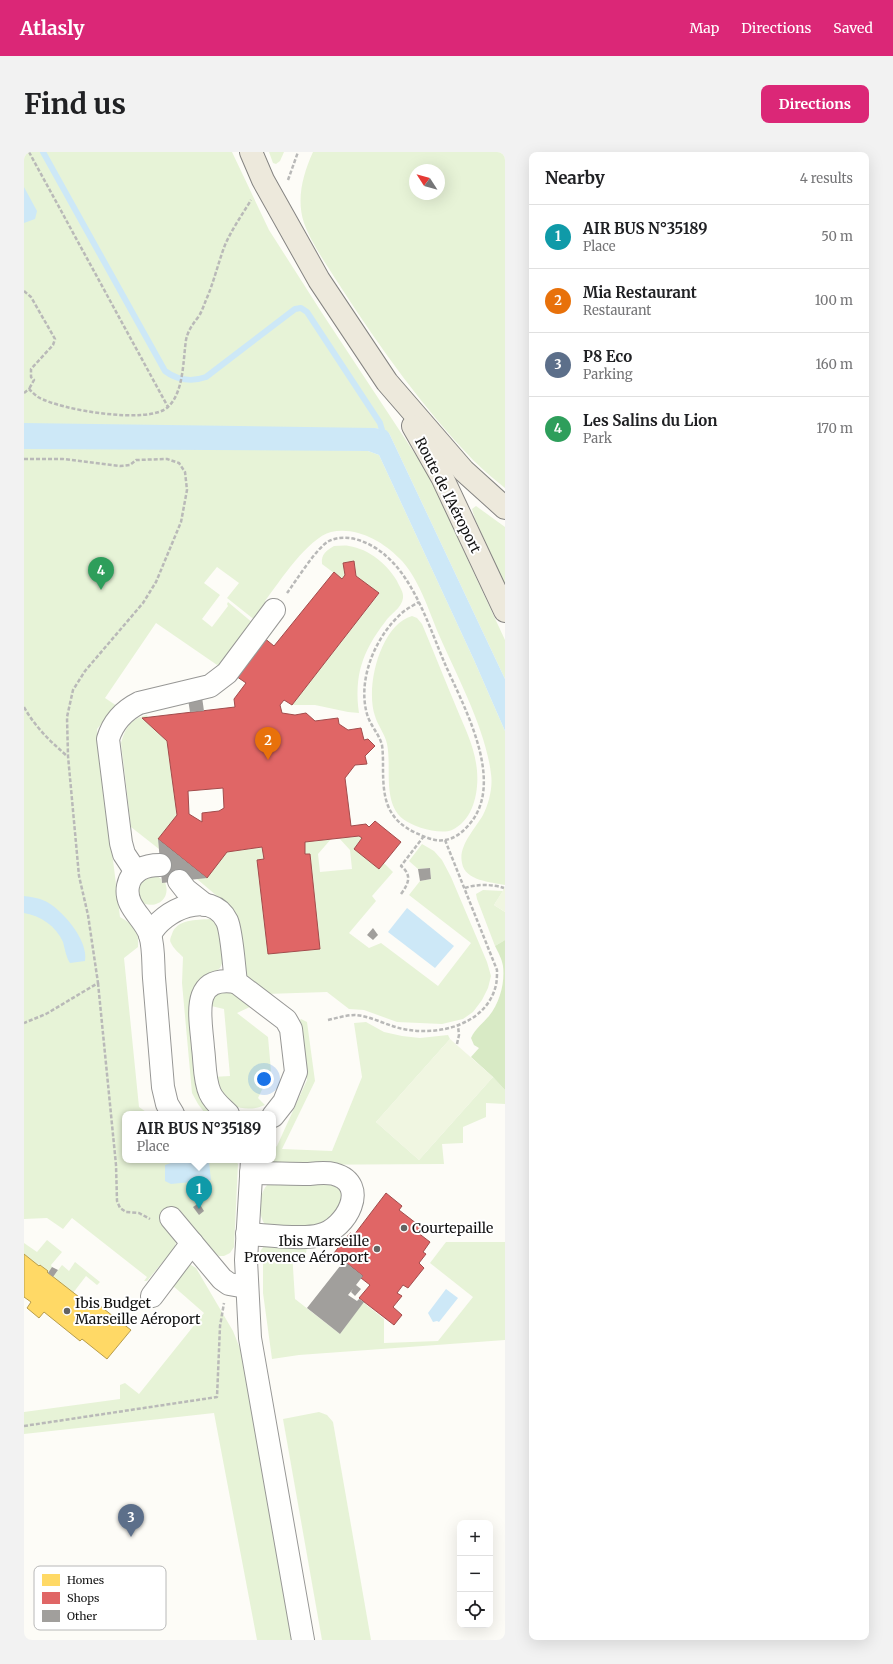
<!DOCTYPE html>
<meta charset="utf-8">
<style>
body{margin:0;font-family:Merriweather,serif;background:#f2f2f2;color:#202124}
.controls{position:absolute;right:12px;bottom:12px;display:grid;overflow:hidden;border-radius:8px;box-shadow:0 4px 16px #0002}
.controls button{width:36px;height:36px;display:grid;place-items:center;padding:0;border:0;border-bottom:1px solid #e0e0e0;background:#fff;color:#202124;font:20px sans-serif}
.compass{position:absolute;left:385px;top:12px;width:36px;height:36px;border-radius:50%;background:#fff;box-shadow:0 4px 16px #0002;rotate:306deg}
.you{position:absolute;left:240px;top:927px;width:14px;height:14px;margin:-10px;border:3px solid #fff;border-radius:50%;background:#1a73e8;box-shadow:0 0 0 6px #1a73e833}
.badge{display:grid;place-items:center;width:26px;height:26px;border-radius:50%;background:#db2777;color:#fff;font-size:13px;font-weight:700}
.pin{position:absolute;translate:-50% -33px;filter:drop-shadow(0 1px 2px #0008)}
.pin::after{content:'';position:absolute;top:21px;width:14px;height:12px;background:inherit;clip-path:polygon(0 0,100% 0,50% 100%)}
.popup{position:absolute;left:98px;top:959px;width:154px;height:52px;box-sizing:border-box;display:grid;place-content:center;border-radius:8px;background:#fff;filter:drop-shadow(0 1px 3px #0005);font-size:13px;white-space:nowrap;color:#757577}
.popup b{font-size:15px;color:#202124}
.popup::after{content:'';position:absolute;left:50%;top:100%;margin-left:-8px;border:8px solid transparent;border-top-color:#fff}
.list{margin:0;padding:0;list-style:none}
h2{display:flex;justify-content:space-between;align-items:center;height:52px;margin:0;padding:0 16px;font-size:17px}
h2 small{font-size:13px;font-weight:400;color:#757577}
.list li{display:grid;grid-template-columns:26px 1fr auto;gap:12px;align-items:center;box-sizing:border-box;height:64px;padding:0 16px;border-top:1px solid #e0e0e0}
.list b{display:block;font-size:15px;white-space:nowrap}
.list p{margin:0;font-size:13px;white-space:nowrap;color:#757577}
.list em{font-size:13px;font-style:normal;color:#757577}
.icon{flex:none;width:22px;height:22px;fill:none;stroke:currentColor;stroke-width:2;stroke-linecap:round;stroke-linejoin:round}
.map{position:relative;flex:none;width:481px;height:1488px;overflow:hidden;border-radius:8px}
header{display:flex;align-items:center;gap:24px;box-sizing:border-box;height:56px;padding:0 20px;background:#db2777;color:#fff}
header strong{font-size:19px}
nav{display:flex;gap:22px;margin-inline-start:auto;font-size:14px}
.intro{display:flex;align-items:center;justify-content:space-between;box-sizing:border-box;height:96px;padding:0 24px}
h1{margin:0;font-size:28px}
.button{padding:10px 18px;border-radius:8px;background:#db2777;color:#fff;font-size:14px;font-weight:700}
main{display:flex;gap:24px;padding:0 24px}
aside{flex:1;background:#fff;border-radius:8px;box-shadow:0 4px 16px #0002}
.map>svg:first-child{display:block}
.green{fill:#e7f3d7;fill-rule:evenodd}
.forest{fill:#d8eac5}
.pitch{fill:#f0f6e1}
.water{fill:#cde8f7}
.homes{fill:#ffd966;stroke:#b89d4c}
.shops{fill:#e06666;stroke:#a24c4c;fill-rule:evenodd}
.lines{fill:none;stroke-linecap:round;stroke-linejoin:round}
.stream{stroke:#cde8f7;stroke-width:6}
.building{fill:#a19f9c}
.minor-casing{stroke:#979795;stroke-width:24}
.major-casing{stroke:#858482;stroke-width:24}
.path{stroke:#b9b9b8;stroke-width:2.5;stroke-dasharray:4 2;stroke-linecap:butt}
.minor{stroke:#fffffe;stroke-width:22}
.major{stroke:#ede9dc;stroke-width:22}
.poi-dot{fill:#646362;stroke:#fff;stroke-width:1.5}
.labels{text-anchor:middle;stroke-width:4;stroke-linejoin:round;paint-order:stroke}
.street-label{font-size:14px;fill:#111;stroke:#fff}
.poi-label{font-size:14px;fill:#111;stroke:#fff;text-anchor:start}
.key{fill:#fff;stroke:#b8b8b8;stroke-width:1}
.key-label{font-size:11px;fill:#111}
</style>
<header>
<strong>Atlasly</strong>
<nav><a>Map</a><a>Directions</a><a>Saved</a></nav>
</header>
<div class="intro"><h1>Find us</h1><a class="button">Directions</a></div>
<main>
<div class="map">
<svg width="481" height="1488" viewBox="0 0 481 1488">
<rect width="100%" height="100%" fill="#fdfcf7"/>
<!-- green -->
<g class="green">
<path d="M0,0H208L245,78L298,161L403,320L481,488V527L365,281L357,277L347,276L307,298L344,299L355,303L450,508L481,579V733C467,730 441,729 438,711C434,694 451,677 459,663C465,651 469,635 467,622C462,578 433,524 415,483C405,459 394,424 375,406C359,389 331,374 307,380C284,386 256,429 241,449L246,453L232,469L203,446L215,431L193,415L180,431L196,443L178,467L188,475L204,454L203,452L204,450L230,472L196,515L132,471L81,546L93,554L73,577L96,765C111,774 115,777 114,795L100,806L115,955L125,962H101V1008H211L214,1012L210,1095L206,1101L200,1104H195L187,1098L155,1057L138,1071L152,1090L151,1095L123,1129H120L123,1125L48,1066L39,1077L23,1066L0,1067Z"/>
<path d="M245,0H260L256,9L252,12L249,11Z"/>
<path d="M289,0H481V336C470,327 459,318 449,308C399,256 357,197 318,137C306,118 287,91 280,71C272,47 279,22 289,0ZM391,18H415V42H391Z"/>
<path d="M452,354L481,375V433L451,367L448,357Z"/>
<path d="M310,394C315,394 321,393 325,394C345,397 363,412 373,429C375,434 380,440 379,446C378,456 366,462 361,470C338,500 330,524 335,561L324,560L291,553H268L355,442L332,424L330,409L319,411L321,423L318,427L298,412C297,402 302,399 310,394Z"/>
<path d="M388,464L393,466L398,472C410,500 421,529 433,557C440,574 449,592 452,611C456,633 452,667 428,678C416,683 389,675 379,667C358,650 368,615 363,592C361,582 354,574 351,564C341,536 356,473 388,464Z"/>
<path d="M123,563L124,566L119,567L143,589L153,663L134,687L135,697L107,675L97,591C102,575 106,567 123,563Z"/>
<path d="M335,684L338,686L330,697L355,717L360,711L369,720L348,744L352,749L325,781L345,796L357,791L414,834L447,791L385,743L396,729L407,727L406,716L394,717L385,709L398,692L410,699L418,708L427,725L463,810L467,824L464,836L458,848L449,860L439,867L418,872L373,870L340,858L325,857L303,840L242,842L221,827L207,756L173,727L203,700L238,695L240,707L233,709L244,802L296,797L286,703L281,702V690L307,687L294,702L296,720L328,717L326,698L315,686Z"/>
<path d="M132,723L137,727L138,731L141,730C147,745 135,756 121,752C110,744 112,736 119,726Z"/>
<path d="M459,738L479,739L470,753L481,760V788L471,794L453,747L452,742Z"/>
<path d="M186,767L194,771L200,807L196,816L182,827L168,845L165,853L174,936L193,962H177L180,960L174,952L168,941L158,831L159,805C155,801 149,796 147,791C145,788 147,785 148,782C153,767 172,768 186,767Z"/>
<path d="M207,839L228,854L213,861L244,885L247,919L234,946L241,953C226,960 206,957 195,942C192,937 190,930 188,925L206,924L200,857L183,853L188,843Z"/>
<path d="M277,867L283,870L291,929L258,997L308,999L338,925L330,871L342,870L360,880L378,884L396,886L424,883L426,887L352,970L395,1008L469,925L481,938V952L462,951V965L439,975V991L418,992L420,1012L251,1013L244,1008H249V997L253,994L283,928L276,868Z"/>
<path d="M245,1031H311L320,1044L309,1067L286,1077L242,1074C233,1063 234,1041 245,1031Z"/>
<path d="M23,1088L38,1100L27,1113L28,1115L24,1121V1119L17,1113L15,1114L0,1102V1091L13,1100Z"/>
<path d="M422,1090H481V1188L275,1203L248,1207L239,1141V1107L234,1106L237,1098L241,1093L283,1094L282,1101L268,1100L271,1147L316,1182L339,1150L360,1167V1191L414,1189L449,1145L406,1111Z"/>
<path d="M51,1110L76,1130L73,1133L62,1124L49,1141L29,1125L38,1113L45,1119Z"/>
<path d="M163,1113H167L172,1116L209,1179L217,1199L268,1488H233L190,1261L0,1282V1260L96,1247V1233L101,1231L115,1242L180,1161L148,1133Z"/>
<path d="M295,1260L303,1263L309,1270L347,1488H298L259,1267Z"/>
</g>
<!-- forest -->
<path class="forest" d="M481,788V938L469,925L447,905L455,896L450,893L447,886C451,877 459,871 465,864C476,850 481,831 479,814C478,807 474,800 471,794Z"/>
<!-- pitch -->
<g class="pitch">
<path d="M481,735V760L470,753Z"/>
<path d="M426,887L469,925L395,1008L352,970Z"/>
</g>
<!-- water -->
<g class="water">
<path d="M0,35L13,59L11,67L0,71Z"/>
<path d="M0,271L351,276L362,278L365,281L481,527V579L450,508L355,303L344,299L0,297Z"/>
<path d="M0,744C7,745 15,746 21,749C38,757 65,789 61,809L46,811C42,805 41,797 39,790C32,774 17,764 0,761Z"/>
<path d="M383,756L430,794L411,816L364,780Z"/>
<path d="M174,1009L185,1010L187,1028L147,1032L141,1029V1013L150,1010Z"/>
<path d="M422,1137L434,1146L415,1170L413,1169L409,1170L404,1161Z"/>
</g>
<!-- homes -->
<path class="homes" d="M0,1102L15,1114L16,1113L24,1119L23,1120L64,1152L67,1147L107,1178L83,1207L58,1187L56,1189L20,1160L15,1166L3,1156L7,1150L0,1145Z"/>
<!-- shops -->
<g class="shops">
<path d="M330,409L332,424L355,441L268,553L260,548L256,553L258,561L271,563L282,561L291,569L314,566L315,572L324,578L337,576L340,588L344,587L351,594L341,604L343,612L331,613L321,626L327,674L342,672L345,675L351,669L377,690L355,717L330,697L338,686L335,684L281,690V702H286L296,797L244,802L233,708L240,707L238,695L203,700L183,726L134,687L153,663L143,589L118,566L211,555L210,547L222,531L209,522L239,485L250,494L310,420L318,427L321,423L319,411ZM199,636L200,656L195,659L178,661V670L165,662L164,639Z"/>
<path d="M362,1041L378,1054L375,1058L397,1075L393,1080L406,1090L399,1100L402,1102L395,1111L400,1116L384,1136L379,1133L373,1141L378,1144L369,1155L378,1163L370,1173L335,1146L346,1133L337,1126L339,1124L310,1101L326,1081L330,1083Z"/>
</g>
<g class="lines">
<!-- stream -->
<path class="stream" d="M19,0L141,219C153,228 168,230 182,225L271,157L277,156L283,160L356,271L360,285"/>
</g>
<!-- building -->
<g class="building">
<path d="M178,545L180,559L166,560L164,547Z"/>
<path d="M134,687L183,726L138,731Z"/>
<path d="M406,716L407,727L396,729L394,717Z"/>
<path d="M349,776L354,783L349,788L343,783Z"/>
<path d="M175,1051L180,1059L175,1063L169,1055Z"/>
<path d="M320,1109L339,1124L332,1133L337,1137L331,1144L327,1140L329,1137L324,1143L333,1149L335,1147L340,1150L316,1182L283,1156Z"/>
<path d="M28,1115L34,1118L29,1125L24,1121Z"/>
</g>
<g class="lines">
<!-- minor casing -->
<g class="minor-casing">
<g id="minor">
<path d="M136,713C122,713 107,718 104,734C100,755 121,766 126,783C130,795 129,813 130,826C133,862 136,899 139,935L143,952L149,962"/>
<path d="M112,720L100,702L97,691L84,587C89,570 99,559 115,551L186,534L203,521L250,458"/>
<path d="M155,729L162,738L181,753"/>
<path d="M126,783C138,758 187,736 203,769C208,780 210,816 212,830L262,868L267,877L272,920L260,950L249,964"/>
<path d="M204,962C198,956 190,950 186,941C180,928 181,910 179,896C177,866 165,823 212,830"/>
<path d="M228,1008L222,1108L226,1186L279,1488"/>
<path d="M147,1066L198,1127L205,1132L222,1135"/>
<path d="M223,1082C242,1083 280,1088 296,1083C322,1077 347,1032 310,1022C302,1020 293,1021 285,1022C266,1022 247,1021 227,1021"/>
<path d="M128,1144L168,1091"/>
</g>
</g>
<!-- major casing -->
<g class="major-casing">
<g id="major">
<path d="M227,0L239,28L295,128L363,230L440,319L481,356"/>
<path d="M389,274L418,325L481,459"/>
</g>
</g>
<!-- path -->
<g class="path">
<path d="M5,0L144,255"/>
<path d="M264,28L274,0"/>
<path d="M0,139L7,145L31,187L29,193L7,217V225L10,228L5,237"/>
<path d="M0,241L5,237C8,240 11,243 14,245C36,258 125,273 144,255C160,240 159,208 162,188C164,178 169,172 175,164C178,159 180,153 182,148C190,130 194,111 201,93C208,77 218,63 227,48"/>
<path d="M0,307H39L96,314L106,313L112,308L143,307L155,311L161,320L163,338L157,370L132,430L119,451L61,519L49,538L43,565L44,604L55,724L64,763L74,831L22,862L0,871"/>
<path d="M263,441C272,429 293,395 305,389C324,380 347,391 361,403C391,428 406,477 421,512C439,553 480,626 448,669C441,678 433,686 421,688C411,690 401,685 392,681C362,667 359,646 359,615C359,608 359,600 358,593C355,582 346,573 343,562C333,527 352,483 379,460C384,456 390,453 395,450"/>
<path d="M0,555C11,575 26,589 43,604"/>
<path d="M441,736C452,732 469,732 480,736"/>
<path d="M377,742C385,731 388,723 377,714L400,684"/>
<path d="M74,831L92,1013L93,1049L96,1056L102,1060L115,1061L126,1067"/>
<path d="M304,868C313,866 322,863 331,863C348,864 367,876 385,878C419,883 463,871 472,833C473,828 473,823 473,818L421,688"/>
<path d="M433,892L435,883L434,874"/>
<path d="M0,1274L193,1245L196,1174L200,1151"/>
</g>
<!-- minor -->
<use href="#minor" class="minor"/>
<!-- major -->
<use href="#major" class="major"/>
</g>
<!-- markers -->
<g class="poi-dot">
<circle cx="380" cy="1076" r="4"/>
<circle cx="353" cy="1097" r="4"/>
<circle cx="43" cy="1159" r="4"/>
</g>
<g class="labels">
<!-- street labels -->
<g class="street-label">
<text transform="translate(424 343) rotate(63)" y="5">Route de l'Aéroport</text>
</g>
<!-- poi labels -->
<g class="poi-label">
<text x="388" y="1081">Courtepaille</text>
<text x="345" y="1094" text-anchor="end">Ibis Marseille<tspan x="345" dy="16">Provence Aéroport</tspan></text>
<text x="51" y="1156">Ibis Budget<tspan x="51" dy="16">Marseille Aéroport</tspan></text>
</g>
</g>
<!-- legend -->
<rect x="10" y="1414" width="132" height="64" rx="6" class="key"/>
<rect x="18" y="1422" width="18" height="12" fill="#ffd966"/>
<rect x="18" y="1440" width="18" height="12" fill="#e06666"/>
<rect x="18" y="1458" width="18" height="12" fill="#a19f9c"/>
<g class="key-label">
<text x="43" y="1432">Homes</text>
<text x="43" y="1450">Shops</text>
<text x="43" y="1468">Other</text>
</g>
</svg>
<div class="controls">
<button>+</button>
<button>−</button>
<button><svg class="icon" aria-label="locate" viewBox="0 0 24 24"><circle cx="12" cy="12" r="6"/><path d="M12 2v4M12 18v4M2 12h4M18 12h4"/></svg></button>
</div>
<svg class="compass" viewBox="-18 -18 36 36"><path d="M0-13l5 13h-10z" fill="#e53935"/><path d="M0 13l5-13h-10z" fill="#757577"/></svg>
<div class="you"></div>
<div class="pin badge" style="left:175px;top:1057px;background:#0f9aa8">1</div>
<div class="popup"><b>AIR BUS N°35189</b>Place</div>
<div class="pin badge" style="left:244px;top:608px;background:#e8710a">2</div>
<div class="pin badge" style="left:107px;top:1385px;background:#5c6f8a">3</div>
<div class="pin badge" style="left:77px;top:438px;background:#2e9e5b">4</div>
</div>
<aside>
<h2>Nearby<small>4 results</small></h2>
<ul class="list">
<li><span class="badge" style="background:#0f9aa8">1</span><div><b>AIR BUS N°35189</b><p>Place</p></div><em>50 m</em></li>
<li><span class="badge" style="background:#e8710a">2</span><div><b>Mia Restaurant</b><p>Restaurant</p></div><em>100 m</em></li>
<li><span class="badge" style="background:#5c6f8a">3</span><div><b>P8 Eco</b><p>Parking</p></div><em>160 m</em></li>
<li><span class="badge" style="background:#2e9e5b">4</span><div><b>Les Salins du Lion</b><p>Park</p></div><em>170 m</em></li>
</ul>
</aside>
</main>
